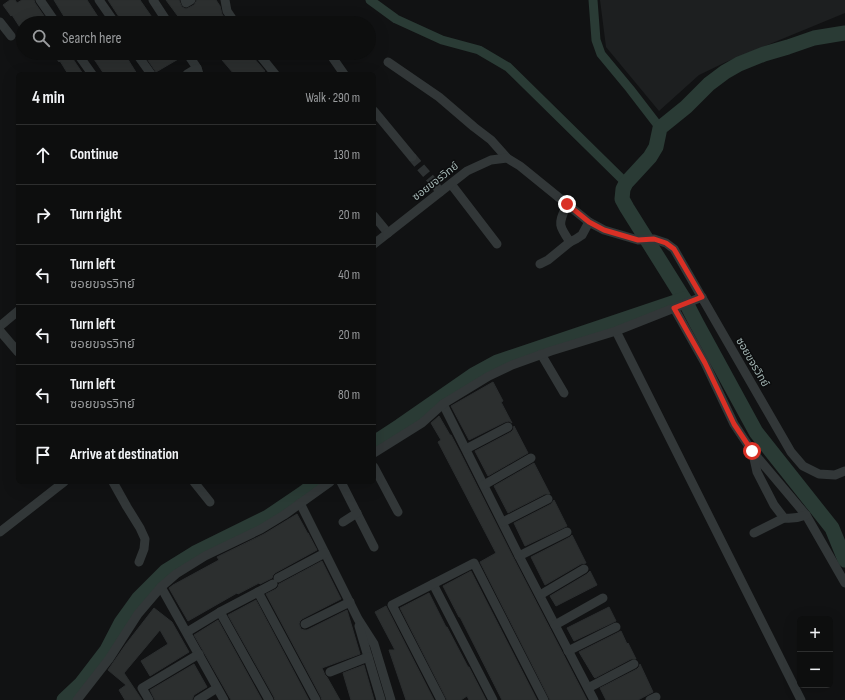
<!DOCTYPE html>
<meta charset="utf-8">
<style>
body{margin:0;font-family:"Sofia Sans Condensed","Noto Sans Thai",sans-serif;background:#1b1c1c;color:#f1f3f6}
.controls{position:absolute;right:12px;bottom:12px;display:grid;overflow:hidden;border-radius:6px;box-shadow:0 4px 16px #0002}
.controls button{width:36px;height:36px;display:grid;place-items:center;padding:0;border:0;border-bottom:1px solid #2d2e2e;background:#0d0e0e;color:#f1f3f6;font:20px sans-serif}
.stop{position:absolute;width:12px;height:12px;margin:-9px;border:3px solid #d93025;border-radius:50%;background:#fff}
.stop.end{background:#d93025;border-color:#fff;box-shadow:0 1px 4px #0008}
.list{margin:0;padding:0;list-style:none}
h2{display:flex;justify-content:space-between;align-items:center;height:52px;margin:0;padding:0 16px;font-size:17px}
h2 small{font-size:13px;font-weight:400;color:#9a9c9e}
.list li{display:grid;grid-template-columns:26px 1fr auto;gap:12px;align-items:center;box-sizing:border-box;height:60px;padding:0 16px;border-top:1px solid #2d2e2e}
.list b{display:block;font-size:15px;white-space:nowrap}
.list p{margin:0;font-size:13px;white-space:nowrap;color:#9a9c9e}
.list em{font-size:13px;font-style:normal;color:#9a9c9e}
.icon{flex:none;width:22px;height:22px;fill:none;stroke:currentColor;stroke-width:2;stroke-linecap:round;stroke-linejoin:round}
.map{position:relative;flex:none;width:845px;height:700px;overflow:hidden}
.search{position:absolute;background:#0d0e0e;box-shadow:0 4px 16px #0002;left:16px;top:16px;width:360px;height:44px;display:flex;align-items:center;gap:10px;box-sizing:border-box;padding:0 14px;border-radius:22px;color:#9a9c9e;font-size:15px}
.panel{position:absolute;background:#0d0e0e;box-shadow:0 4px 16px #0002;left:16px;top:72px;width:360px;height:412px;border-radius:6px}
.map>svg:first-child{display:block}
.built{fill:#1d1f20}
.lines{fill:none;stroke-linecap:round;stroke-linejoin:round}
.canal{stroke:#2a3b35;stroke-width:9}
.river{stroke:#2a3b35;stroke-width:15}
.building{fill:#2c2f2f;stroke:#2b2e2f}
.minor-tunnel{stroke:#2e3233;stroke-width:9;stroke-dasharray:9 4.5;stroke-linecap:butt}
.minor{stroke:#323738;stroke-width:9}
.route{stroke:#d93025;stroke-width:5}
.labels{text-anchor:middle;stroke-width:3;stroke-linejoin:round;paint-order:stroke}
.street-label{font-size:11px;fill:#a2b4b2;stroke:#0c0d0e}
</style>
<div class="map">
<svg width="845" height="700" viewBox="0 0 845 700">
<rect width="100%" height="100%" fill="#111213"/>
<!-- built -->
<path class="built" d="M600,0H845V13L726,62L699,75L659,111L606,47Z"/>
<g class="lines">
<!-- canal -->
<g class="canal">
<path d="M370,0L396,19L442,40L479,50L508,67L626,183"/>
<path d="M593,0L596,40L601,54L630,89L660,128"/>
</g>
<!-- river -->
<g class="river">
<path d="M845,33L814,38L788,47L764,54L739,64L725,72L709,84L686,107L660,128L656,147L650,157L626,183L623,189L622,199L627,208L684,299L697,324L756,432L832,528L845,560"/>
<path d="M374,443L400,426L475,374L497,362L684,299"/>
<path d="M64,700L81,684L107,650L121,623L139,598L166,571L195,553L268,517L302,494L318,482"/>
</g>
</g>
<!-- building -->
<g class="building">
<path d="M10,0H15L17,3L22,0H34L35,3L49,23H23V32L12,15L11,16L3,5Z"/>
<path d="M54,0H87L102,23H68Z"/>
<path d="M108,0H140L156,23H141L136,16L125,23H123Z"/>
<path d="M166,0H179L182,7L186,9L194,5L197,0H216L220,6L222,14L228,23H183Z"/>
<path d="M53,53H67L72,60L73,59L83,74H68L60,61L59,62Z"/>
<path d="M90,53H124L137,74H104Z"/>
<path d="M143,53H177L180,58L156,72Z"/>
<path d="M216,53H252L253,57L265,71L260,74H234Z"/>
<path d="M493,382L503,401L501,402L512,423L509,421L505,422L469,440L451,406Z"/>
<path d="M439,416L450,435H451L460,452L514,559L587,700H550L480,562L496,553L438,442L441,440L431,423Z"/>
<path d="M514,426L528,453L488,476L475,451L511,432L513,430Z"/>
<path d="M534,463L550,494H545L508,513L494,486Z"/>
<path d="M554,500L567,526L525,546L514,523L551,504Z"/>
<path d="M297,514L308,534V533L317,550L275,573L273,575L272,578L260,584L259,583L238,594L237,593L188,621L169,588L173,585L219,560L217,557L264,534Z"/>
<path d="M572,535L586,563L581,564L545,585L531,557L570,537Z"/>
<path d="M322,561L341,599L302,619L300,621L299,624L301,629L304,630H307L347,610L360,654L322,668L325,675L327,677L340,700H322L321,697L266,594L276,589L278,587L279,584Z"/>
<path d="M471,571L537,700H502L460,617H459L443,586Z"/>
<path d="M590,571L597,585L556,606L550,596L587,574Z"/>
<path d="M429,593L446,627H447L468,667H469L486,700H469L467,696L461,700H447L400,608Z"/>
<path d="M256,600L309,700H275L274,697L228,615Z"/>
<path d="M386,606L387,608L434,700H406L389,650H395L375,612Z"/>
<path d="M609,607L616,621L574,641L567,628Z"/>
<path d="M154,608L172,622L189,652L150,676L141,661L168,644L160,630L124,673L142,700H125L119,690L126,685L108,670L126,644Z"/>
<path d="M218,620L262,700H231L194,635Z"/>
<path d="M621,631L627,644L628,643L636,659H631L595,678L594,677L579,652Z"/>
<path d="M194,664L207,687L194,695L192,700H155L150,690Z"/>
<path d="M640,664L653,692L638,700H606L600,688L637,669L639,667Z"/>
<path d="M364,665L374,700H351L343,673Z"/>
</g>
<g class="lines">
<!-- minor-tunnel -->
<path class="minor-tunnel" d="M412,157L434,183"/>
<!-- minor -->
<g class="minor">
<path d="M40,0L56,23"/>
<path d="M99,0L115,23"/>
<path d="M153,0L168,23"/>
<path d="M185,0L186,3L191,0"/>
<path d="M225,0L227,11L235,23"/>
<path d="M0,22L11,36"/>
<path d="M77,53L92,74"/>
<path d="M136,53L151,74"/>
<path d="M187,53L197,68"/>
<path d="M258,53L275,74"/>
<path d="M330,54L344,74"/>
<path d="M388,62L439,97L474,127L491,140L507,158"/>
<path d="M187,74L197,68L199,74"/>
<path d="M374,111L412,157"/>
<path d="M434,183L440,192"/>
<path d="M451,184L497,244"/>
<path d="M567,204C559,224 557,223 570,242"/>
<path d="M374,216L388,233"/>
<path d="M374,244L467,171L491,160L507,158L520,166L589,222L604,230L638,240L654,239L666,243L674,249L791,452L803,466L819,474L835,475L845,471"/>
<path d="M540,264L548,260L570,242L576,239L582,235L589,222"/>
<path d="M674,308L705,363L734,424L752,451L806,515L845,583"/>
<path d="M0,326L18,311"/>
<path d="M0,331L18,352"/>
<path d="M616,331L801,700"/>
<path d="M541,354L564,393"/>
<path d="M443,404L519,556L594,700"/>
<path d="M466,449L508,427"/>
<path d="M374,453L422,423L443,404L489,376L512,365L551,351L616,331L702,297"/>
<path d="M753,454L757,472L774,505L784,518C793,519 798,518 806,515"/>
<path d="M374,467L398,512"/>
<path d="M113,482L127,507L140,528L145,539L144,549L139,562"/>
<path d="M194,482L210,502"/>
<path d="M341,482L374,547"/>
<path d="M484,485L531,458"/>
<path d="M300,503L358,619L374,644L391,700"/>
<path d="M343,522L357,513"/>
<path d="M503,522L548,499"/>
<path d="M0,532L64,482"/>
<path d="M754,533L784,518"/>
<path d="M519,556L567,532"/>
<path d="M278,578L325,553"/>
<path d="M433,584L493,700"/>
<path d="M161,587L224,700"/>
<path d="M258,592L273,584"/>
<path d="M540,595L584,569"/>
<path d="M220,612L269,700"/>
<path d="M305,624L350,602"/>
<path d="M555,625L603,598"/>
<path d="M359,626L363,640L381,700"/>
<path d="M187,632L220,612L258,592L316,700"/>
<path d="M568,651L616,627"/>
<path d="M330,672L368,657"/>
<path d="M588,688L634,664"/>
<path d="M77,700L109,659L138,614L161,587L176,574L205,556L261,529L284,515L330,482"/>
<path d="M149,700L142,688L199,654"/>
<path d="M198,700L217,688"/>
<path d="M441,700L392,605L474,563L544,700"/>
<path d="M650,700L656,697"/>
</g>
</g>
<g class="lines">
<!-- route -->
<path class="route" d="M567,204L589,222L604,230L638,240L654,239L666,243L674,249L702,297L674,308L705,363L734,424L752,451"/>
</g>
<g class="labels">
<!-- street labels -->
<g class="street-label">
<text transform="translate(435 181) rotate(-38)" y="4">ซอยขจรวิทย์</text>
<text transform="translate(753 362) rotate(60)" y="4">ซอยขจรวิทย์</text>
</g>
</g>
</svg>
<div class="controls">
<button>+</button>
<button>−</button>
</div>
<div class="stop" style="left:752px;top:451px"></div>
<div class="stop end" style="left:567px;top:204px"></div>
<div class="search"><svg class="icon" aria-label="search" viewBox="0 0 24 24"><circle cx="10" cy="10" r="6"/><path d="M15 15l6 6"/></svg>Search here</div>
<section class="panel">
<h2>4 min<small>Walk · 290 m</small></h2>
<ul class="list">
<li><svg class="icon" aria-label="ahead" viewBox="0 0 24 24"><path d="M12 20V5M6 11l6-6 6 6"/></svg><div><b>Continue</b></div><em>130 m</em></li>
<li><svg class="icon" aria-label="right" viewBox="0 0 24 24"><path d="M7 20v-9h11M14 6l5 5-5 5"/></svg><div><b>Turn right</b></div><em>20 m</em></li>
<li><svg class="icon" aria-label="left" viewBox="0 0 24 24"><path d="M17 20v-9H6M10 6l-5 5 5 5"/></svg><div><b>Turn left</b><p>ซอยขจรวิทย์</p></div><em>40 m</em></li>
<li><svg class="icon" aria-label="left" viewBox="0 0 24 24"><path d="M17 20v-9H6M10 6l-5 5 5 5"/></svg><div><b>Turn left</b><p>ซอยขจรวิทย์</p></div><em>20 m</em></li>
<li><svg class="icon" aria-label="left" viewBox="0 0 24 24"><path d="M17 20v-9H6M10 6l-5 5 5 5"/></svg><div><b>Turn left</b><p>ซอยขจรวิทย์</p></div><em>80 m</em></li>
<li><svg class="icon" aria-label="arrive" viewBox="0 0 24 24"><path d="M6 21V4h12l-3 4 3 4H6"/></svg><div><b>Arrive at destination</b></div></li>
</ul>
</section>
</div>
